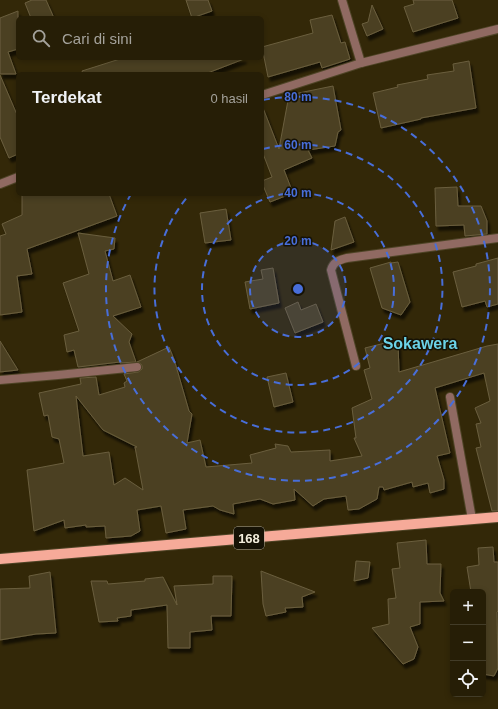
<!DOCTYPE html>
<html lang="id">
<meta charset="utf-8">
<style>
body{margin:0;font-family:Helvetica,sans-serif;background:#2e2710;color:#f1f3f6}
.controls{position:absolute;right:12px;bottom:12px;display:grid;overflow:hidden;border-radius:6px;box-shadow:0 2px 6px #0003}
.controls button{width:36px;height:36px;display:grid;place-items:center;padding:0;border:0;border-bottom:1px solid #423c28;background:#261e06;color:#f1f3f6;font:20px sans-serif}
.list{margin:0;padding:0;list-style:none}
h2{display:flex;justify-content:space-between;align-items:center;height:52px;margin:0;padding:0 16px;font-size:17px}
h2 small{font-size:13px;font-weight:400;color:#a4a29b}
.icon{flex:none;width:22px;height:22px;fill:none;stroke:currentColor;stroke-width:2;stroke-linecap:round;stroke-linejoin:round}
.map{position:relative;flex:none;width:498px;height:709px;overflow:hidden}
.search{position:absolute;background:#261e06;box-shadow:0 2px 6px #0003;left:16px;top:16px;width:248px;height:44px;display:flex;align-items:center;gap:10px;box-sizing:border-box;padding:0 14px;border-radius:6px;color:#a4a29b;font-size:15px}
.panel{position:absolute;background:#261e06;box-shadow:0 2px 6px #0003;left:16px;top:72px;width:248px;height:124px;border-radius:6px}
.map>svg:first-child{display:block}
.building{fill:#4c4122;stroke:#6a5e3e;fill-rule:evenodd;filter:url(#shadow)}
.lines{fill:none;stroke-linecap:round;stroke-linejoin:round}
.minor-casing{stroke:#4e4426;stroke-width:10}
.primary-casing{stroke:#4e4426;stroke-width:12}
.minor{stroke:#906a62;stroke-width:8}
.primary{stroke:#f6aa99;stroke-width:10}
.ring{fill:none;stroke:#486ed9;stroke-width:2;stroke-dasharray:7 5}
.labels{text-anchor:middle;stroke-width:3;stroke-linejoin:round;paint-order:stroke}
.shield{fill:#161205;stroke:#b1ab9b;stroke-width:1}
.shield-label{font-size:13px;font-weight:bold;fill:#f3eddb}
.quarter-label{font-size:16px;font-weight:bold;fill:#6bd2e7;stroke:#161205}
.centre{fill:#486ed9;stroke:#161205;stroke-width:2}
.ring-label{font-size:12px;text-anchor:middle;font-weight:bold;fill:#486ed9;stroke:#161205;stroke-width:3;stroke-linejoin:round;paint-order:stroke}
</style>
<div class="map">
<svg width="498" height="709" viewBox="0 0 498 709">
<defs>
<filter id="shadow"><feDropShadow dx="2.5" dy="4.5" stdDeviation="1" flood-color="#0009"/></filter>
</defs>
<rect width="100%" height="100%" fill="#332808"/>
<!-- building -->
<g class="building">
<path d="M32,0H46L54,18H31L25,3Z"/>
<path d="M186,0H208L212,11L192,18Z"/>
<path d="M413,0H452L458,18L413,32L404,7L414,4Z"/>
<path d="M372,5L383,29L367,36L362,24L368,22Z"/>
<path d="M18,11V49L8,52L16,74H0V18Z"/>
<path d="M332,15L341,43L345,42L350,59L322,68L320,62L268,77L262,47L313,33L310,20Z"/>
<path d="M123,58H244V59L205,74H83L82,71Z"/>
<path d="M469,61L476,108L421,118V119L381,128L373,93L398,87L397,85L428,79L427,75L454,71L453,64Z"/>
<path d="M0,75L18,117V154L9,158L0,137Z"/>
<path d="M333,86L341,130L338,132L335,146L308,150L312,158L284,170L293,193L270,202L262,183V181L272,177L262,151V109L263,108L279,149L289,95Z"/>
<path d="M457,187L458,206H481L487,221V234L465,236L464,225L436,226L435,188Z"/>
<path d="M22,194H109L117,216L27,249L32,274L17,276L22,312L0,315V236L6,234L2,224L22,215Z"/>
<path d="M226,209L231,240L205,243L200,213Z"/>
<path d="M345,217L354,242L331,250L335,221Z"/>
<path d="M78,233L115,238L114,249L105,251L113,281L130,275L141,307L113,316L132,334L129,342L136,362L120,363V362L78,367L74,350L67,352L64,335L79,331L63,283L89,274Z"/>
<path d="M498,258V304L487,307L485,301L462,307L453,272L476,266V264Z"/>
<path d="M391,262V263L398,262L410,302L401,315L382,308L370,268Z"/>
<path d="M273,268L279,303L250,309L245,282L263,279L261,270Z"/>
<path d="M298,302L301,310L316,304L323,322L295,333L285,308Z"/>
<path d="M0,341L18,370L0,372Z"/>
<path d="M398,342L399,372L487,346L498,344V511H492L476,448L481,447L476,424L481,423L475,408L490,401L484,373L435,388L450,453L437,456L444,480V489L430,493L428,483L413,487L412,482L384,490L383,487H379L377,499L359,509L348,510L346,496L324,499L313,506L294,489L295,500L273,504L260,499L233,504L234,514L220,510L213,506L183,510L186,529L166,533L161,506L137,510L140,531L131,536L106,538L105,526L86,527V525L65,528L64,520L34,531L27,470L64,463L59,439L52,437L48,415L44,416L39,393L81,384L80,378L96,377L99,395L125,387L124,383L127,381L124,374L138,372L140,371L142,369V366L141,364L137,362L169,347L174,359L189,411L192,414L187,443L200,440L206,467L252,463L250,455L276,448L275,444L288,446L291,452L330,450V461L362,456L354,438H356L352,408L372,399L364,370L370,368L365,348L385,343ZM76,396L103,430L137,447H135L143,490L125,478L114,485L109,452L83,456Z"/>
<path d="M286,373L293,402L274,407L267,377Z"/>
<path d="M426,540L427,564H441L440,593L444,601L420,602V624L410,627L418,647L414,659L403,664L372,628L389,624L388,599L396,598L392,569L400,568L397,543Z"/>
<path d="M493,547L494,562H498V611L497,612L498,668L494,676L483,674V592H471L467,567L479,565L478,548Z"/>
<path d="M356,561L370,562L368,578L354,581Z"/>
<path d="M261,571L315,592L302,597L303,607L285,608L286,612L266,616L263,604Z"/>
<path d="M50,572L56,633L36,634L0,640V589L30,588L29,576Z"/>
<path d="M213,576H232L231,616H211L212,630L190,632V648H168L167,605L131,610V616L117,618L118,621L99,622L91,581H107L108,584L145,581V579L163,577L177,605L174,586L213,584Z"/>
</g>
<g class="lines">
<!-- minor casing -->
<g class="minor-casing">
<g id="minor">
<path d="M342,0L361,63"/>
<path d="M262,95L361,63L498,29"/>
<path d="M0,184L18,177"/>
<path d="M356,366L331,270C333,262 339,260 347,258L498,238"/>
<path d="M0,380L58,375L137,367"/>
<path d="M450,397L472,519"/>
</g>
</g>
<!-- primary casing -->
<g class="primary-casing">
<path id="primary" d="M0,559L498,517"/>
</g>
<!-- minor -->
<use href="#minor" class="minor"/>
<!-- primary -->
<use href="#primary" class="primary"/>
</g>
<!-- distance rings -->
<circle cx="298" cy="289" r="48" fill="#486ed9" fill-opacity=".12"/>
<g class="ring">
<circle cx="298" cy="289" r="48"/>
<circle cx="298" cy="289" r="96"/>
<path d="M263 149A144 144 0 1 1 189 195"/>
<path d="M263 100A192 192 0 1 1 131 194"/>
</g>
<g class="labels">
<!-- shield labels -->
<rect class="shield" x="234" y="527" width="30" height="22" rx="3"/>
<g class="shield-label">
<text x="249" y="543">168</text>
</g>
<!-- quarter labels -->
<g class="quarter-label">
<text x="420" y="349">Sokawera</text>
</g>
</g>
<circle cx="298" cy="289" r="6" class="centre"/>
<g class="ring-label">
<text x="298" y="101">80 m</text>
<text x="298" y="149">60 m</text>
<text x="298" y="197">40 m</text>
<text x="298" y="245">20 m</text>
</g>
</svg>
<div class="controls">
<button>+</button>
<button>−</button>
<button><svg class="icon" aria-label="locate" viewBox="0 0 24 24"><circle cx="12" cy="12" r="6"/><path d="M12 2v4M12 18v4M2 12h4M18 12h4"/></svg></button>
</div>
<div class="search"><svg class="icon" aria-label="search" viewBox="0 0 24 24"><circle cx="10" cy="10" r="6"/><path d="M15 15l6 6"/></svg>Cari di sini</div>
<section class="panel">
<h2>Terdekat<small>0 hasil</small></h2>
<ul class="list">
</ul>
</section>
</div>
